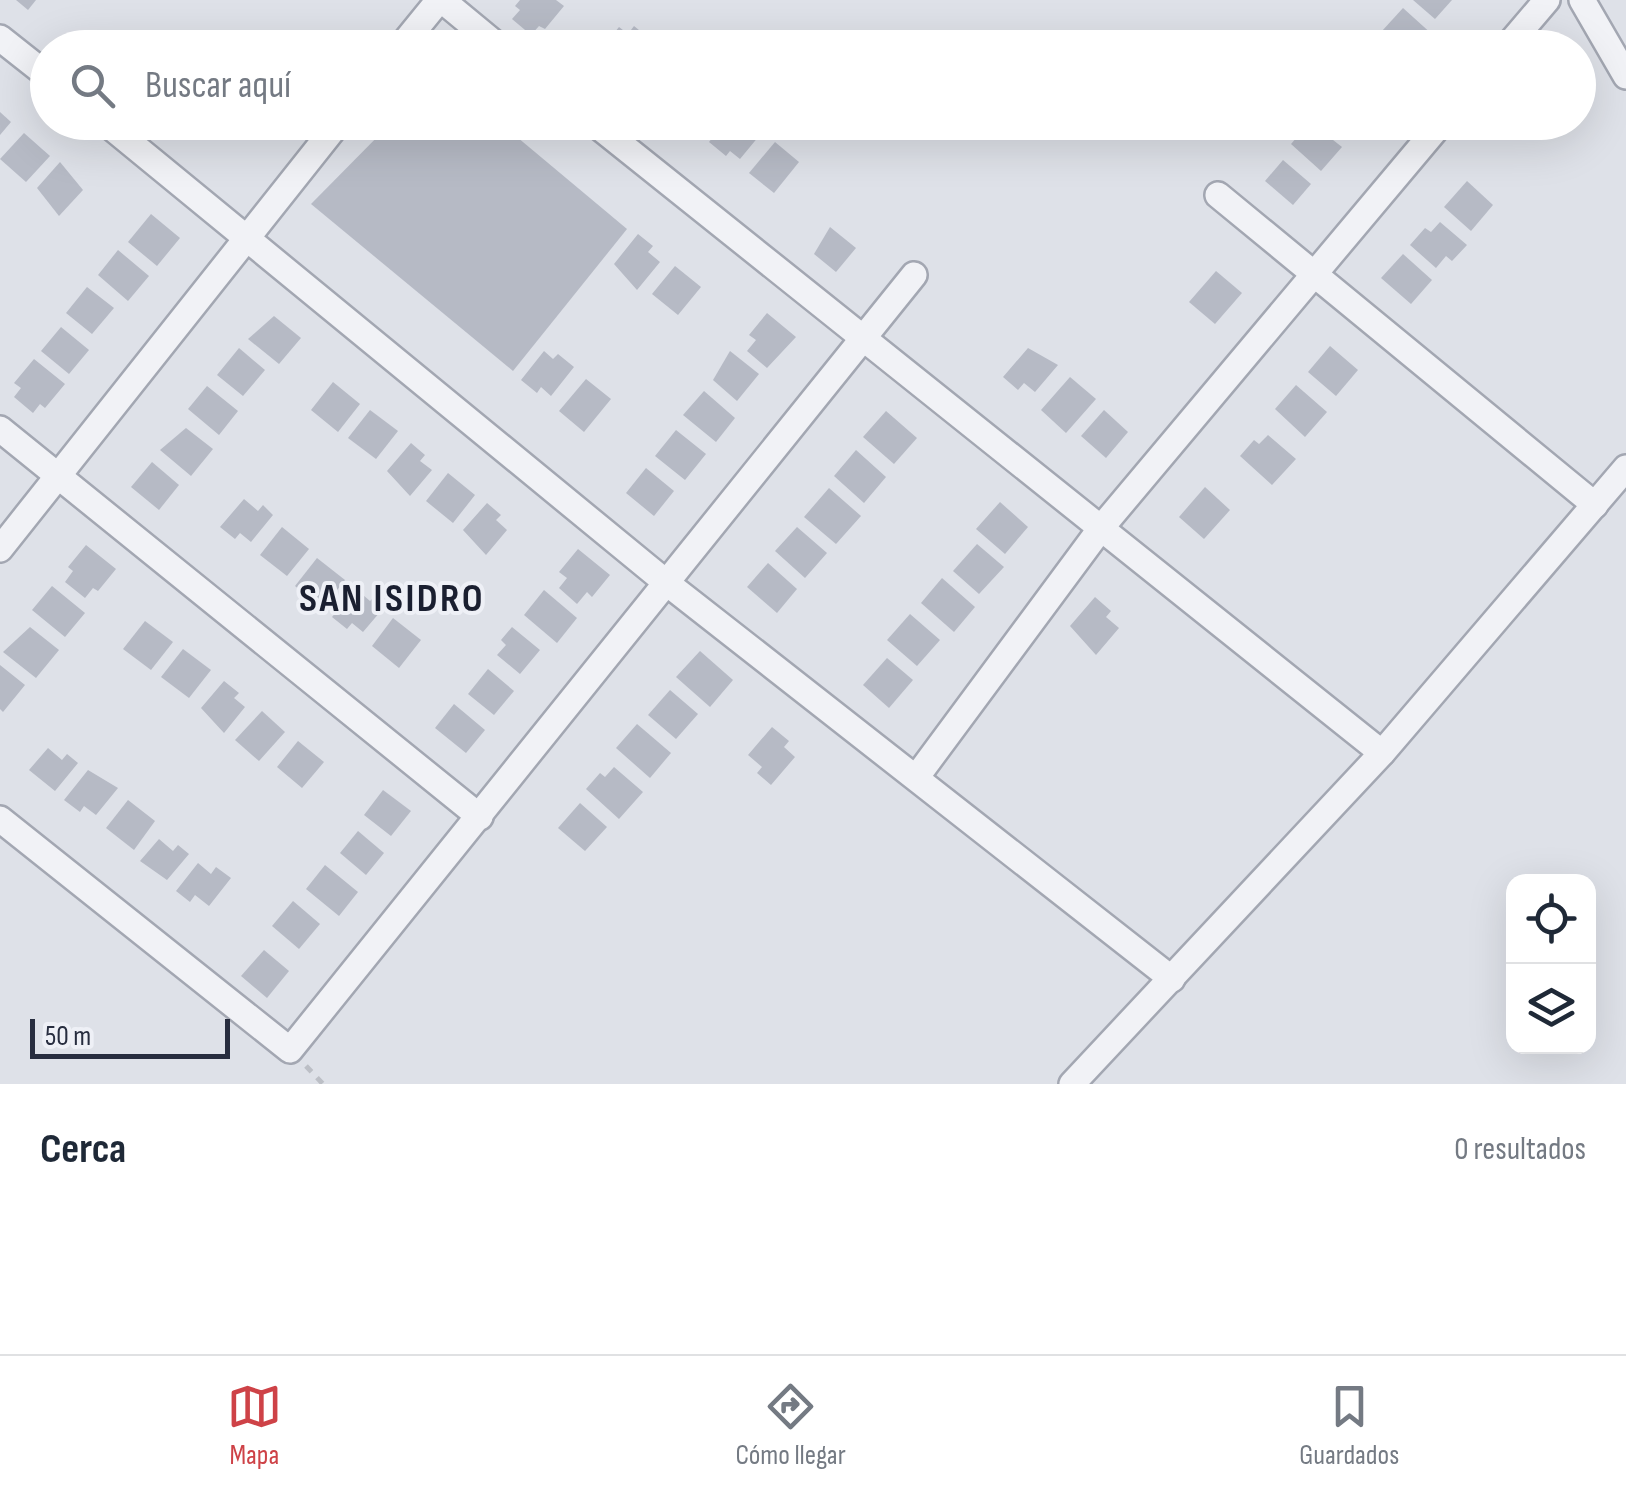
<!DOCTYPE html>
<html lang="es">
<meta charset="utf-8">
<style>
body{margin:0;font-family:"Sofia Sans Condensed",sans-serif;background:#f6f6f7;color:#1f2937}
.controls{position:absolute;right:30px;bottom:30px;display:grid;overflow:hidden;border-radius:20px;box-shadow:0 10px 40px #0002}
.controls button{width:90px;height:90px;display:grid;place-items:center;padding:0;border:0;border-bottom:2px solid #e0e1e3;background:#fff;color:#1f2937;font:50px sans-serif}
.scale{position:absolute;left:30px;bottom:25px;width:200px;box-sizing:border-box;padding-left:10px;border:5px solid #272d3f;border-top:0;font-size:28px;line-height:35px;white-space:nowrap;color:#272d3f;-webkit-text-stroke:8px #eef0f6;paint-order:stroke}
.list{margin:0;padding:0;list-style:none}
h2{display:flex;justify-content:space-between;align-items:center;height:130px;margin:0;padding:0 40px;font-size:42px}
h2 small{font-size:32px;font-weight:400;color:#747a83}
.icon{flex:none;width:55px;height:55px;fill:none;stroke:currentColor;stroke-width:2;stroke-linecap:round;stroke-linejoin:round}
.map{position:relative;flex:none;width:1626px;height:1084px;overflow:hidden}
.search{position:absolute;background:#fff;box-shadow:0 10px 40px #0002;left:30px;right:30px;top:30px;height:110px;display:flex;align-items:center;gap:25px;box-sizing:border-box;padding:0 35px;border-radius:55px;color:#747a83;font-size:38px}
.sheet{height:270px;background:#fff}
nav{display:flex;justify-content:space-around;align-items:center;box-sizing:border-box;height:140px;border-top:2px solid #e0e1e3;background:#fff;font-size:28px;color:#747a83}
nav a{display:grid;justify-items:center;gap:5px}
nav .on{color:#ce4247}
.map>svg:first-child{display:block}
.building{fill:#b6bac5}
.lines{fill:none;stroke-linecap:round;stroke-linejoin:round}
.street-casing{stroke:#a3a7b2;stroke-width:30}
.path{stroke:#bcbfc6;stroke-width:5;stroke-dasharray:8 8;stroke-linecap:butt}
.street{stroke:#f1f2f6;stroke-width:25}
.labels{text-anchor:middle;stroke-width:8;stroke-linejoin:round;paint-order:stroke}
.district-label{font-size:40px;font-weight:bold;letter-spacing:2.5px;fill:#1a1f30;stroke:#eef0f6}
</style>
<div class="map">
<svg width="1626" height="1084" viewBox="0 0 1626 1084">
<rect width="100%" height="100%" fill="#dee1e8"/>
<!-- building -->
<g class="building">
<path d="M16,0H36L28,10Z"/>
<path d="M520,0H556L564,6L545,29L539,26L531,35L512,19L520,10L515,6Z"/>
<path d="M1413,0H1452L1435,19Z"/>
<path d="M1403,8L1434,36L1423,48H1401L1382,31Z"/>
<path d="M634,26L650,39L643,48H602L619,27L628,34Z"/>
<path d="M0,112L11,122L0,135Z"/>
<path d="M392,122H499L627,229L513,371L311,204Z"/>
<path d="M683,122H709L699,135Z"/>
<path d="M725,122H754L764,130L740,159L730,151L726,156L709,142Z"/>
<path d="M1310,122L1342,147L1321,171L1291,144Z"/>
<path d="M24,133L50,156L26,182L0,159Z"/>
<path d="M775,142L799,162L774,193L749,173Z"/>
<path d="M1283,160L1311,184L1293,205L1265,181Z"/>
<path d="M60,162L83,190L59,216L37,188Z"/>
<path d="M1467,181L1493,205L1471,231L1444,207Z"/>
<path d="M151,214L180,238L157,266L128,242Z"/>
<path d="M1440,222L1467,245L1452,261L1446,256L1436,268L1410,245L1425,228L1431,232Z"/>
<path d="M830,227L856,248L836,272L814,254Z"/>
<path d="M638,234L653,246L648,252L660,262L637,290L614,264Z"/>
<path d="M118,250L149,276L128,301L98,275Z"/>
<path d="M1403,254L1432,280L1411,304L1381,278Z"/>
<path d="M675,266L701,287L678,315L652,294Z"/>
<path d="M1216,271L1242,293L1215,324L1189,302Z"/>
<path d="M87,287L114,308L92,334L66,313Z"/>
<path d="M767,313L796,337L767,368L747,351L756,340L749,335Z"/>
<path d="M274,316L301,338L279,364L248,339Z"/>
<path d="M61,327L89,350L69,374L41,351Z"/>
<path d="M1330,346L1358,370L1336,396L1308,372Z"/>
<path d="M239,348L265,370L243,396L217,375Z"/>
<path d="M1028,348L1058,365L1035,392L1024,383L1018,390L1003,377Z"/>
<path d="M544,351L553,359L558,354L574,367L551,396L541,387L537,393L521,380Z"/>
<path d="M730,351L759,374L737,401L713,380Z"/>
<path d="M34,359L65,384L45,408L40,404L33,413L14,397L21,388L14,383Z"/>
<path d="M1070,377L1096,399L1066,433L1041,410Z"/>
<path d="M586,379L611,399L584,432L559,411Z"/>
<path d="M333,382L360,404L338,432L311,410Z"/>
<path d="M1296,385L1327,412L1305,437L1275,409Z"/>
<path d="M207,386L238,411L219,435L188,409Z"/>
<path d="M704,391L735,418L716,442L683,415Z"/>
<path d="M370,410L398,431L376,459L348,438Z"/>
<path d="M1104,410L1128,432L1106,458L1081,436Z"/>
<path d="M886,411L917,438L894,464L863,437Z"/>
<path d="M186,428L213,449L191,476L160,450Z"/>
<path d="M676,430L706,454L685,480L655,456Z"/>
<path d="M1268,435L1296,459L1272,485L1240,456L1254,440L1259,444Z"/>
<path d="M411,443L425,455L420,461L432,470L410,496L387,471Z"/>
<path d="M856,450L886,477L864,503L834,476Z"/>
<path d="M152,462L179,485L159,510L131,487Z"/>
<path d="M646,468L674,491L654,516L626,493Z"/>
<path d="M448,473L475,495L453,523L426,501Z"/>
<path d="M1205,487L1230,510L1204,539L1179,517Z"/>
<path d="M829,488L861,516L836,544L804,517Z"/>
<path d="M244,499L258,511L263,505L273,515L251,542L240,533L235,539L220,527Z"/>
<path d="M1000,502L1028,527L1005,554L976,529Z"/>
<path d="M487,503L501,515L496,520L507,530L486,555L463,530Z"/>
<path d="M282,527L309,549L287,576L260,555Z"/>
<path d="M797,527L827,553L805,578L775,551Z"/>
<path d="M977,544L1004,567L979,594L953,571Z"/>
<path d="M86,545L116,569L98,591L93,588L85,598L65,582L73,571L68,567Z"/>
<path d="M578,549L610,575L592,597L587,592L577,604L559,588L567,578L559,572Z"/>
<path d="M317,558L345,580L323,608L295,586Z"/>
<path d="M768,563L797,589L777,613L747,587Z"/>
<path d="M942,578L975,607L954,632L921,603Z"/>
<path d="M52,586L85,613L65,637L32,610Z"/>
<path d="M356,589L370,601L375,596L386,605L363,632L352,623L347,629L332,617Z"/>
<path d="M544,590L577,618L557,643L524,615Z"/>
<path d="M1095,597L1111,611L1106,617L1119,628L1096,655L1070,626Z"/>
<path d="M910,614L940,640L917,666L887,640Z"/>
<path d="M393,618L421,640L399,668L372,646Z"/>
<path d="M145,621L173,642L151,670L123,649Z"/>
<path d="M30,627L59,650L36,678L3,652Z"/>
<path d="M512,627L540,650L520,674L497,655L506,645L501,640Z"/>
<path d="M183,649L211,670L189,698L161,677Z"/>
<path d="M700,651L733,680L710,707L676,677Z"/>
<path d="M887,658L913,680L889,708L863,685Z"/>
<path d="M0,665L25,685L3,712L0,709Z"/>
<path d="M488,669L514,691L494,715L468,694Z"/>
<path d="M224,681L239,693L234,698L245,707L224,733L201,708Z"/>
<path d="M670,690L698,714L676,739L648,715Z"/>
<path d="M454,704L485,730L466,753L435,728Z"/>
<path d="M262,711L285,732L259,761L235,740Z"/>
<path d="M637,724L671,753L650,778L616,748Z"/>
<path d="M772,727L789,741L784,747L795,757L771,785L757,773L762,767L748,755Z"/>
<path d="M298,741L324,762L302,788L277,767Z"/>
<path d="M48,748L62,760L67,754L78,763L55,791L29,770Z"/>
<path d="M614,767L643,792L619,819L586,789L600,773L605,777Z"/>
<path d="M88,770L118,788L96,815L84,806L80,812L64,800Z"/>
<path d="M383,790L411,811L391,836L364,815Z"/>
<path d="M128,800L155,821L134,850L106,828Z"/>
<path d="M580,803L607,827L585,851L558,828Z"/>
<path d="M358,831L384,853L366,875L340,853Z"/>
<path d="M159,839L173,851L178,845L189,854L167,880L140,861Z"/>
<path d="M198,863L211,874L216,867L231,878L209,906L195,895L190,902L176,891Z"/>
<path d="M325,865L358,892L339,916L306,889Z"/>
<path d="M293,901L320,924L299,949L272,926Z"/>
<path d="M264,950L289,971L267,998L241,976Z"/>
</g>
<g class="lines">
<!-- street casing -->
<g class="street-casing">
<g id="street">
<path d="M442,0L500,48"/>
<path d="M1582,0L1626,76"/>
<path d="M0,38L48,76"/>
<path d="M400,48L439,0"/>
<path d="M1506,48L1547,0"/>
<path d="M105,122L668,584L1172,979"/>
<path d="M593,122L1382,753"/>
<path d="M1218,195L1595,505"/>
<path d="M0,429L480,817"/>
<path d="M0,549L339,122"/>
<path d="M918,775L1101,528L1442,122"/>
<path d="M0,819L290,1050L914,275"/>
<path d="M1072,1084L1382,753L1626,468"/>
</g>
</g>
<!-- path -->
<path class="path" d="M306,1066L323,1084"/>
<!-- street -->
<use href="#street" class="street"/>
</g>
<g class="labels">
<!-- district labels -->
<g class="district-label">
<text x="392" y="611">SAN ISIDRO</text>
</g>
</g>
</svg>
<div class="controls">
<button><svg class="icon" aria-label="locate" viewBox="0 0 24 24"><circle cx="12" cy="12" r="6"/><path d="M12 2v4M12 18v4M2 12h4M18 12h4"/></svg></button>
<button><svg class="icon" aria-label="layers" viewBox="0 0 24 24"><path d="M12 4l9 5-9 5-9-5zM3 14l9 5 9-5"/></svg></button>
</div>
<div class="scale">50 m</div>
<div class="search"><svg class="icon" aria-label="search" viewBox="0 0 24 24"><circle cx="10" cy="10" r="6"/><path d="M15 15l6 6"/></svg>Buscar aquí</div>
</div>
<section class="sheet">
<h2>Cerca<small>0 resultados</small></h2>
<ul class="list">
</ul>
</section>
<nav>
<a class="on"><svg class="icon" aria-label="map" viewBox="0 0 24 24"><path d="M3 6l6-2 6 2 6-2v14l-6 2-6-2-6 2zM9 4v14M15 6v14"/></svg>Mapa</a>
<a><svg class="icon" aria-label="directions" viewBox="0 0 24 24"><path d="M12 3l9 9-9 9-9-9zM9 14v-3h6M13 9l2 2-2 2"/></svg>Cómo llegar</a>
<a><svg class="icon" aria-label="saved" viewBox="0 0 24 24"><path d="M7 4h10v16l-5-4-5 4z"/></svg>Guardados</a>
</nav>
